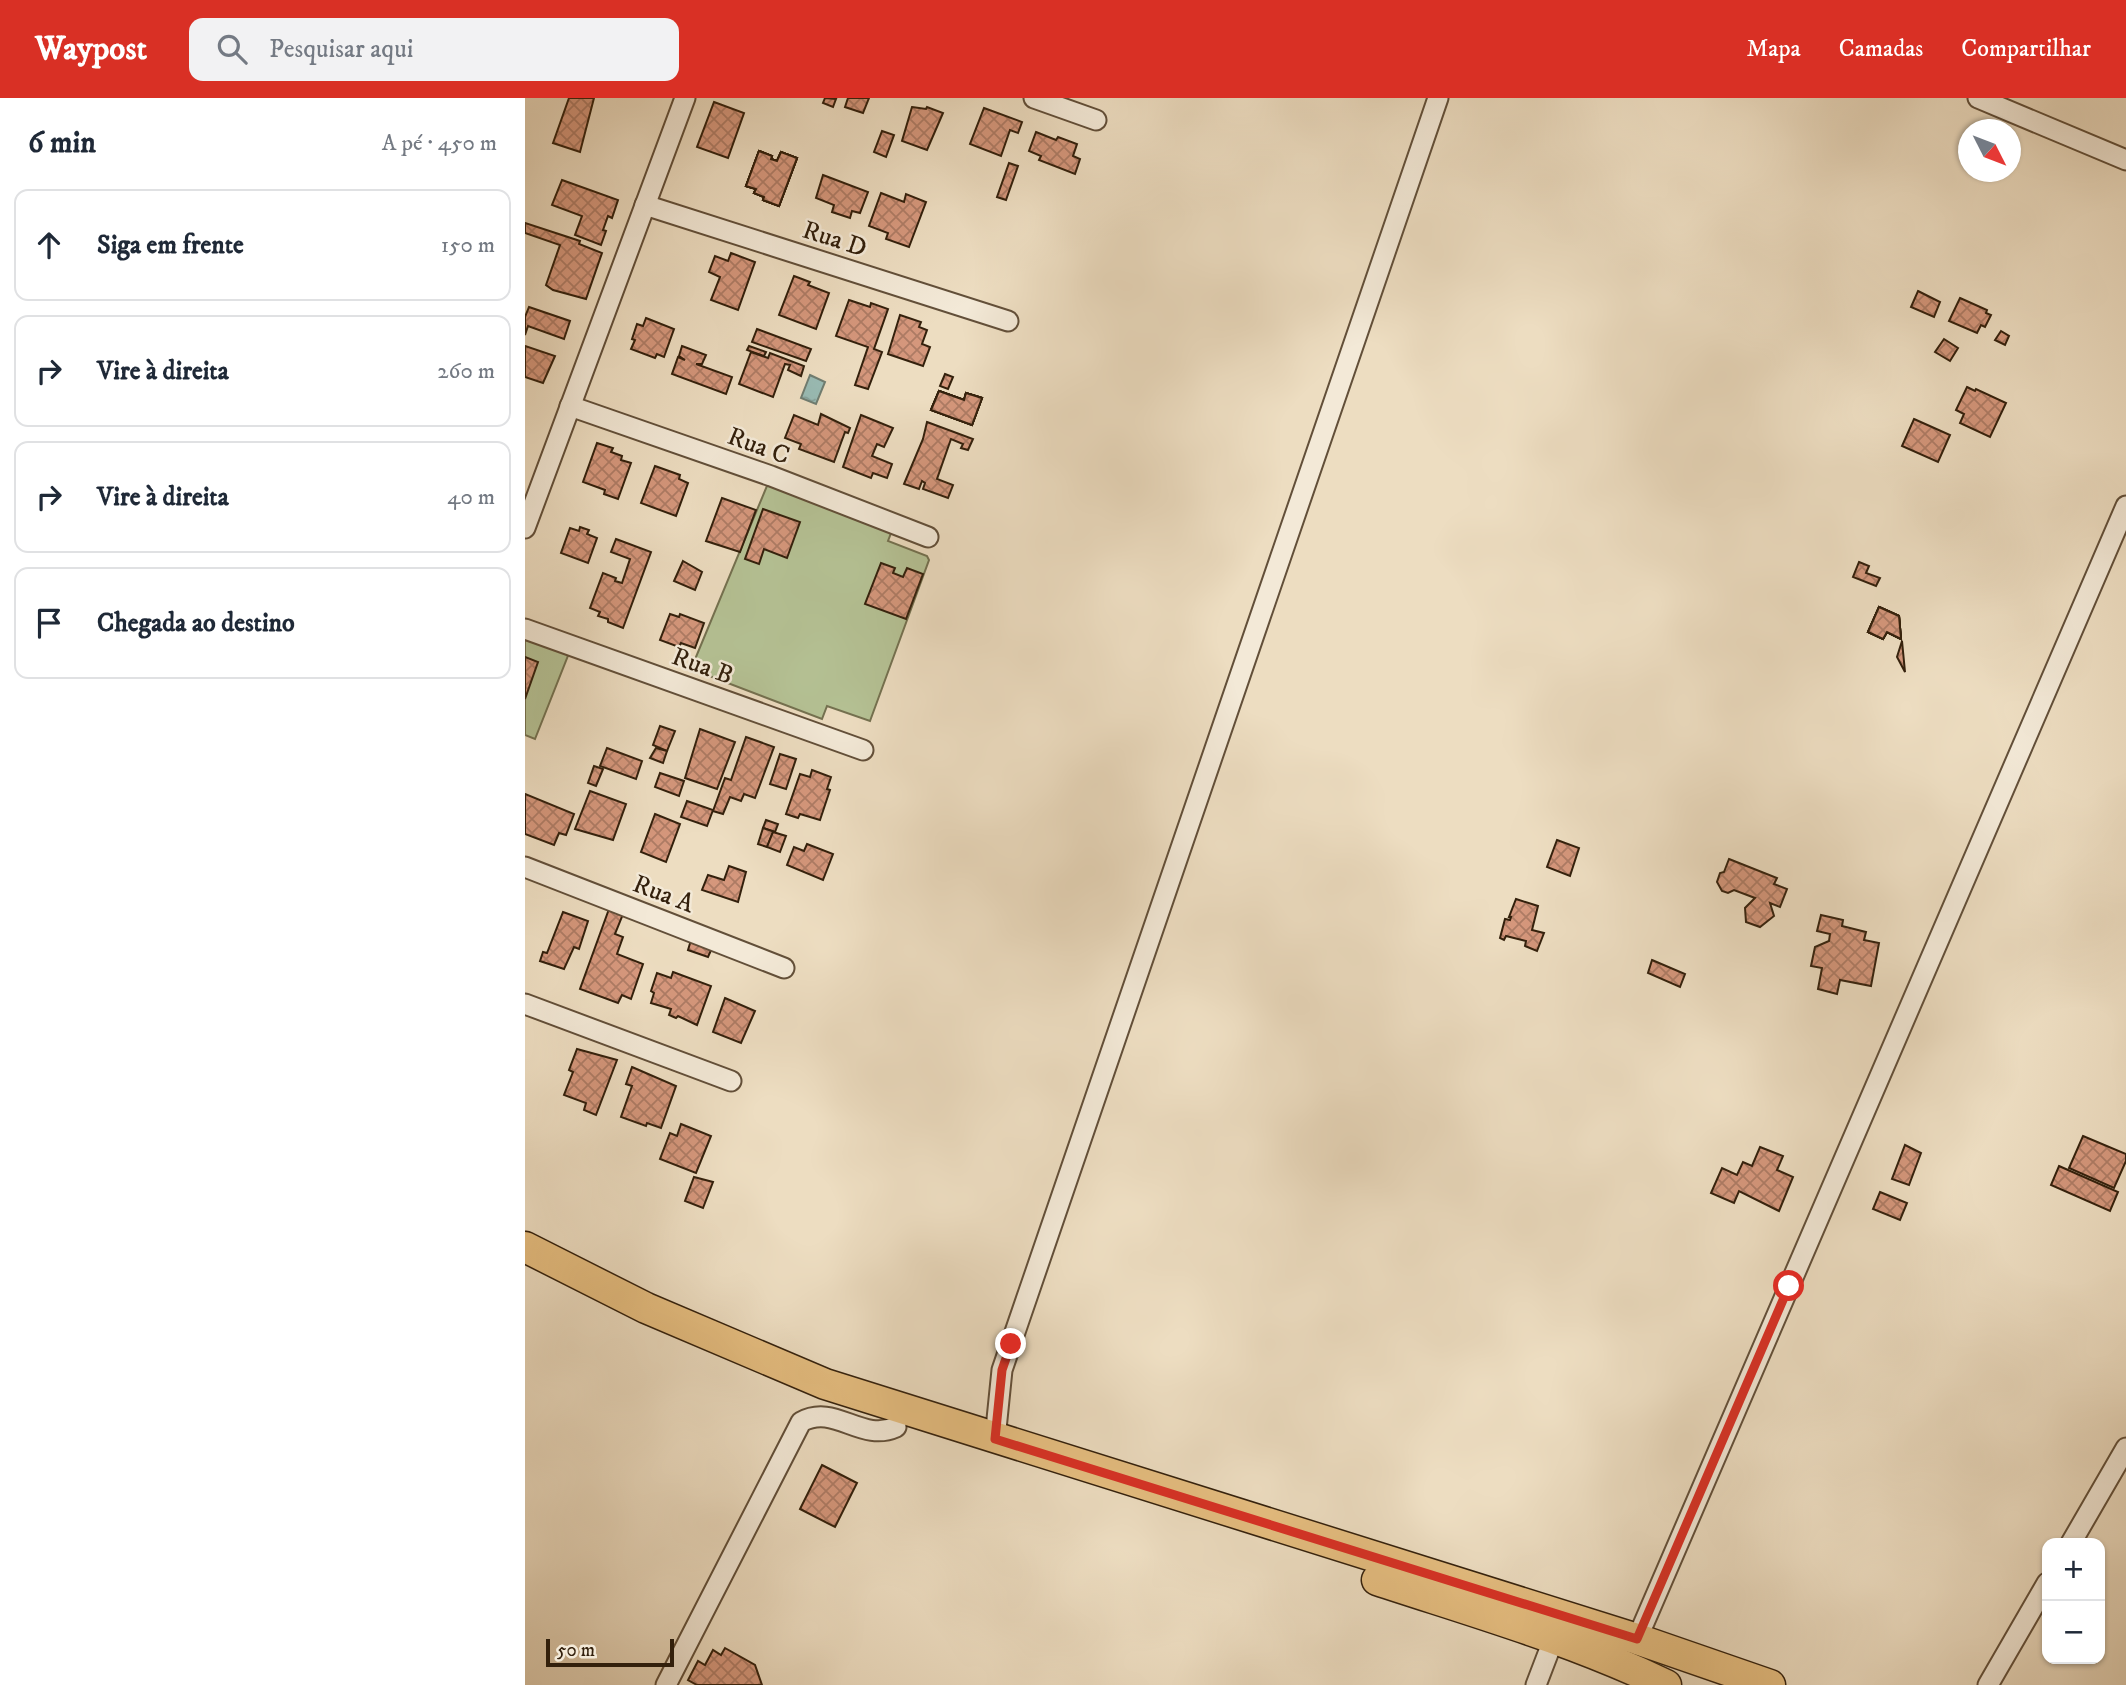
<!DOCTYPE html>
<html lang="pt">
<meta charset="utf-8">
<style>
body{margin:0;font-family:"IM FELL DW Pica",serif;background:#f2f2f3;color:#1f2937}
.controls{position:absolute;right:21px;bottom:21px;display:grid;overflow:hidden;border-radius:14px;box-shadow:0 2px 5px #0004}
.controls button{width:63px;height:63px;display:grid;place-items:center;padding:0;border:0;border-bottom:2px solid #e0e1e3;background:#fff;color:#1f2937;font:35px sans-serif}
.compass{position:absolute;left:1433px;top:21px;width:63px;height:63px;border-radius:50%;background:#fff;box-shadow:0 2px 5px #0004;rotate:132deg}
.scale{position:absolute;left:21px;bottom:18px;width:128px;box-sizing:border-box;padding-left:7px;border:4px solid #33200c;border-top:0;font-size:19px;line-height:24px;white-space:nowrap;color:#33200c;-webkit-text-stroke:5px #f3e9d7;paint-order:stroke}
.stop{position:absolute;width:21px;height:21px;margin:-16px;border:5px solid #d93025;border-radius:50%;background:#fff}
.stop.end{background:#d93025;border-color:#fff;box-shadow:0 2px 7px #0008}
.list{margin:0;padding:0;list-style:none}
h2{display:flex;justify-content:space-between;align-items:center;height:91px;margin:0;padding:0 28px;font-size:30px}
h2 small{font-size:23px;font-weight:400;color:#747a83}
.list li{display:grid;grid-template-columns:46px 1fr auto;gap:21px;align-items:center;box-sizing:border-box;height:112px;margin:0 14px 14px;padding:0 14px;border:2px solid #e0e1e3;border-radius:14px}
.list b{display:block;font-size:26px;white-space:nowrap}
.list em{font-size:23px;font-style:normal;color:#747a83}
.icon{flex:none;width:38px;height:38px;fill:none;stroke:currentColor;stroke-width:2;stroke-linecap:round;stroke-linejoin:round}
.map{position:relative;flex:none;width:1601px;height:1587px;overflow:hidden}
header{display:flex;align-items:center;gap:42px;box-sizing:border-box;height:98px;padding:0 35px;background:#d93025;color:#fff}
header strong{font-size:33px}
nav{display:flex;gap:38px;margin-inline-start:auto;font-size:24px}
.search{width:490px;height:63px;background:#f2f2f3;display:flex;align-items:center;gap:18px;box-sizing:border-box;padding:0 24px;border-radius:14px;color:#747a83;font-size:26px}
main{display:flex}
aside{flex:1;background:#fff}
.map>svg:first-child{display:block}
.green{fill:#b5c295;stroke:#747150;stroke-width:2}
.water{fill:url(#water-ripples);stroke:#707d71;stroke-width:2}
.building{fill:url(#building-cross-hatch);stroke:#33200c;stroke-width:2}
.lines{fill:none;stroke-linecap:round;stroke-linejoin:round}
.minor-casing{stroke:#624f39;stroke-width:23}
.primary-casing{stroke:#33200c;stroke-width:33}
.minor{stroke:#f3e9d7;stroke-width:19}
.primary{stroke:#e6be80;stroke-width:30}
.route{stroke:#d93025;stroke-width:9}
.labels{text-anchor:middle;stroke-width:5;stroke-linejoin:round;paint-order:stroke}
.street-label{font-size:26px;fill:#33200c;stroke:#f3e9d7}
</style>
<header>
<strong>Waypost</strong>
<div class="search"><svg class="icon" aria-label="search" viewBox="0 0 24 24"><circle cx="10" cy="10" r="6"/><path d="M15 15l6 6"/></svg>Pesquisar aqui</div>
<nav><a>Mapa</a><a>Camadas</a><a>Compartilhar</a></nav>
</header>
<main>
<aside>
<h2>6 min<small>A pé · 450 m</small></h2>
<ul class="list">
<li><svg class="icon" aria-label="ahead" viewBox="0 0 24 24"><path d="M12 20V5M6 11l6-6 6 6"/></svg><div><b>Siga em frente</b></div><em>150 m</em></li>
<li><svg class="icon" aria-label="right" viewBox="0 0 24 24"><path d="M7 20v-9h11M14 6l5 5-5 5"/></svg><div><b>Vire à direita</b></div><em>260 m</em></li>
<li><svg class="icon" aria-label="right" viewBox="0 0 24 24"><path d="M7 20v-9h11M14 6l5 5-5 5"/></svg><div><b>Vire à direita</b></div><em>40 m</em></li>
<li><svg class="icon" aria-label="arrive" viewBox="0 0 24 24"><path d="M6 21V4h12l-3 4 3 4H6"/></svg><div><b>Chegada ao destino</b></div></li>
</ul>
</aside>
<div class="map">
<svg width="1601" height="1587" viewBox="0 0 1601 1587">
<defs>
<pattern id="water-ripples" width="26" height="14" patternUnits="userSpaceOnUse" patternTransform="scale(1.75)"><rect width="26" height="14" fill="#99bbb4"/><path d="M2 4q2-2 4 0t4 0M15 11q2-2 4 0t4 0" fill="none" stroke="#84a09a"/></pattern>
<pattern id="building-cross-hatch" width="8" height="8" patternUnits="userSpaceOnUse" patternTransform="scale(1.75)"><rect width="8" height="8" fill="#d5977c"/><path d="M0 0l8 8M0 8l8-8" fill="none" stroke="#ad7b64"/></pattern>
</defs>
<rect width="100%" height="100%" fill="#edddc1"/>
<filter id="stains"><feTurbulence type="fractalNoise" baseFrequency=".00286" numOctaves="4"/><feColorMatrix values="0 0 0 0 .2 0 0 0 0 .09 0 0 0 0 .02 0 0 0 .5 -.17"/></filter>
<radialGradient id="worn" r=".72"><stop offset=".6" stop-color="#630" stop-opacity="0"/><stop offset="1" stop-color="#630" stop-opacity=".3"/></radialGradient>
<!-- green -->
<g class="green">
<path d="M244,383L368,430L363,443L402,458L404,462L345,623L302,608L297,621L166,571Z"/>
<path d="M0,535L46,550L10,641L0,637Z"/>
</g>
<!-- water -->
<path class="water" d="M285,277L300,284L291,306L276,300Z"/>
<!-- building -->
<g class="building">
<path d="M44,0H69L55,54L28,45Z"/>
<path d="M300,0L311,1L308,9L298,5Z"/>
<path d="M323,0H344L338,15L320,9Z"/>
<path d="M189,4L219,15L203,60L172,49Z"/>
<path d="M387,9L401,11L402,9L418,15L402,52L377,43Z"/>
<path d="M459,10L497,24L493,35L485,32L476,58L445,46Z"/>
<path d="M357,33L369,37L361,59L349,54Z"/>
<path d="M511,34L531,42L533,39L552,46L548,58L555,61L550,76L514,62L516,58L504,53Z"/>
<path d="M234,53L247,58L246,61L252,63L256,54L272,60L254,108L238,102L239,99L229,95L231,91L221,88Z"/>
<path d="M234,53L247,58L246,61L252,63L256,54L272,60L254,108L238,102L239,99L229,95L231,91L221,88Z"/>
<path d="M234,53L247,58L246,61L252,63L256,54L272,60L254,108L238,102L239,99L229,95L231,91L221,88Z"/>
<path d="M234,53L247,58L246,61L252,63L256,54L272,60L254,108L238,102L239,99L229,95L231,91L221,88Z"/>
<path d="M234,53L247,58L246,61L252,63L256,54L272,60L254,108L238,102L239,99L229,95L231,91L221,88Z"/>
<path d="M484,65L493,68L481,102L472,99Z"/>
<path d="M298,77L343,94L335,115L327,113L325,120L307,114L309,107L291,100Z"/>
<path d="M37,82L93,102L87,120L83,118L78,132L81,133L76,147L50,137L57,118L27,107Z"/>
<path d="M356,95L379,104L381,96L401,104L384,149L361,141L363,135L344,128Z"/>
<path d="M0,125L55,143L54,146L77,155L61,201L28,192L21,187L35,147L0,135Z"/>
<path d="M206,155L230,164L213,212L186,202L195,179L184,174L190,158L203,163Z"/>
<path d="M269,178L285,184L283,187L304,195L291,231L254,217Z"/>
<path d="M1393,193L1415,204L1409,219L1386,209Z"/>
<path d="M1435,200L1462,212L1461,215L1466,217L1460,229L1456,227L1452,235L1424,223Z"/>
<path d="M324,202L345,209L346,205L363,211L349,251L357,254L343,291L330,287L343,249L311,238Z"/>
<path d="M4,209L45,223L39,241L3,228L0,237V219Z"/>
<path d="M375,217L396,224L394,229L402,232L397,246L405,249L398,268L363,256Z"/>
<path d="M121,220L149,231L139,259L132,256L130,260L106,251L110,242L107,241L112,226L118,228Z"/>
<path d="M232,231L286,251L281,263L227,244Z"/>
<path d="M1476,233L1484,238L1480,247L1470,242Z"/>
<path d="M1419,241L1433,250L1425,263L1410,254Z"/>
<path d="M0,248L30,258L18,285L0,279Z"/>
<path d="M157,248L181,257L177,266H171L207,279L201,296L147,276L153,259L160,262L154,258Z"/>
<path d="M224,248L241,254L239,258L222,252Z"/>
<path d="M226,254L243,260L245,255L279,268L276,278L263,272L265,267L260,266L248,299L214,286Z"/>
<path d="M420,276L428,279L423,291L415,288Z"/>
<path d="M1442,289L1450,293L1451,291L1481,305L1465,339L1435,325L1439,316L1431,312Z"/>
<path d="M414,293L439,302L441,295L457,300L447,327L406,312Z"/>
<path d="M414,293L439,302L441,295L457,300L447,327L406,312Z"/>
<path d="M414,293L439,302L441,295L457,300L447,327L406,312Z"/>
<path d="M414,293L439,302L441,295L457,300L447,327L406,312Z"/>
<path d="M414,293L439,302L441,295L457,300L447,327L406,312Z"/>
<path d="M296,316L325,330L323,335L320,334L309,364L274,351L276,346L260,340L269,317L293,327Z"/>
<path d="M336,317L368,330L359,349L352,346L347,358L367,366L362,380L348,375L346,380L318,369Z"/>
<path d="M1389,321L1425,337L1413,364L1377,348Z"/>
<path d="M402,324L448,341L443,352L436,350L438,346L426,341L412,381L428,387L423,400L398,391L400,385L397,383L394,391L379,386L398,341Z"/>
<path d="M72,345L88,350L86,354L97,358L96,362L106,365L93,401L79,396L80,392L58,384Z"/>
<path d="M130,368L155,377L154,381L163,385L151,418L116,405Z"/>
<path d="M197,400L231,412L215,454L181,443Z"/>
<path d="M238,411L275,424L262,460L239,451L234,466L220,461Z"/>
<path d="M55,429L64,432L62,436L72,440L63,465L36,455L45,430L54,433Z"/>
<path d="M91,441L126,454L98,530L83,524V521L73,518L75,514L65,510L78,475L91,480L90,483L97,485L105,461L86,454Z"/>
<path d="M158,463L177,474L170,492L149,483Z"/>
<path d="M1334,464L1344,468L1341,475L1355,480L1351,488L1328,479Z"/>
<path d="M356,465L370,470L368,475L378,479L382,470L398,476L381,521L340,506Z"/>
<path d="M1354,509L1374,518L1376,541L1362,534L1358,541L1343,534Z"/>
<path d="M1354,509L1374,518L1376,541L1362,534L1358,541L1343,534Z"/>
<path d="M1354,509L1374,518L1376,541L1362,534L1358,541L1343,534Z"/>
<path d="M1354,509L1374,518L1376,541L1362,534L1358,541L1343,534Z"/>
<path d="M1354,509L1374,518L1376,541L1362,534L1358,541L1343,534Z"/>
<path d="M145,516L154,519L155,516L179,525L170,550L156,545L154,549L135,542Z"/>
<path d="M1377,543L1380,574L1372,559Z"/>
<path d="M0,559L13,564L0,601Z"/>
<path d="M135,628L150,633L142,653L128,647Z"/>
<path d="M175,631L210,644L192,691L160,680Z"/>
<path d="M221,639L249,649L230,700L219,696L216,703L205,699L198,716L188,713L200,680L206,682Z"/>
<path d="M82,650L117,663L111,681L75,668Z"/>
<path d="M131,650L142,653L138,665L125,660Z"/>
<path d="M255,656L271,661L261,691L245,686Z"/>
<path d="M69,668L78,671L71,688L63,685Z"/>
<path d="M287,672L306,679L302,691L305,692L295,722L275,716L273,720L261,716L275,676L285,679Z"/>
<path d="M135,675L159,683L154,698L130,689Z"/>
<path d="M65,693L101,706L88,742L50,731Z"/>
<path d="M0,696L49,716L41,737L34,735L29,747L0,736Z"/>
<path d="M162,703L188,712L182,728L156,719Z"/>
<path d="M130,716L155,726L141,764L116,754Z"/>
<path d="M241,722L253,726L250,734L238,730Z"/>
<path d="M238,730L250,734H248L242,749L233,746Z"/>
<path d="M248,734L261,738L255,754L242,749Z"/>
<path d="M1032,742L1054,750L1045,778L1022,769Z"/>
<path d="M282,746L308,756L298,782L262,767L269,749L279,753Z"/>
<path d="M1204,761L1252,780L1249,786L1262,791L1255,809L1245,805L1249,818L1235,829L1221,824L1220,810L1230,800L1209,792L1203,795L1197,793L1192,784L1195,775L1199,774Z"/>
<path d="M204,768L221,774L213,804L177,792L183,777L199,782Z"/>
<path d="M991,801L1013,808L1007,832L1019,835L1012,853L1000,848L1001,843L981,838L979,842L975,840L980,821L985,822L986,819H984Z"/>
<path d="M84,811L98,816L90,836L98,839L92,856L118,866L106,901L97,897L93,905L55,891Z"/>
<path d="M38,814L63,823L54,851L49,849L39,871L15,863L18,854L22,855Z"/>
<path d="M1296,817L1318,822L1317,828L1341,834L1339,842L1354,845L1346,888L1315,882L1312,896L1293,891L1297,870L1286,868L1290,849L1304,843L1305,836L1292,833Z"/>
<path d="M166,842L187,850L183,859L163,852Z"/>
<path d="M1127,862L1160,876L1155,889L1123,875Z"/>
<path d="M148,874L186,888L172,927L153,918L151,920L144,917L146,911L126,905L129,895L126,893L132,875L146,880Z"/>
<path d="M200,900L230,913L216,945L188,934Z"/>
<path d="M52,951L92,962L71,1017L59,1012L61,1005L39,997L48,974L44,972Z"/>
<path d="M107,969L151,988L136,1030L122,1025L121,1028L96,1019L107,988L101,986Z"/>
<path d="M156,1026L186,1038L171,1075L135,1061L145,1035L152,1038Z"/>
<path d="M1558,1038L1601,1056V1063L1589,1090L1544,1070Z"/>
<path d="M1380,1047L1396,1055L1384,1087L1367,1081Z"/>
<path d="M1235,1049L1258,1058L1252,1072L1268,1079L1254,1113L1214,1093L1209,1105L1186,1095L1197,1070L1212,1077L1218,1064L1227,1068Z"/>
<path d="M1534,1068L1593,1094L1585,1113L1526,1087Z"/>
<path d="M169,1079L188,1084L178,1110L160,1103Z"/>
<path d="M1355,1094L1382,1105L1375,1122L1348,1111Z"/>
<path d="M297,1367L332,1385L310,1429L275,1411Z"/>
<path d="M200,1550L230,1567L237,1587H172L163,1582L173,1563L180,1567L188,1552L196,1557Z"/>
</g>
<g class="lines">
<!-- minor casing -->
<g class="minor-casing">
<g id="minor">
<path d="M509,0L571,22"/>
<path d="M1453,0L1601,62"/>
<path d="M120,107L483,223"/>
<path d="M45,308L246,378L403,439"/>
<path d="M0,430L160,0"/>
<path d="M0,531L338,652"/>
<path d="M0,769L259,870"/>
<path d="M0,906L206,983"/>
<path d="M470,1341L477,1272L913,0"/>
<path d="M1546,1445L1601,1350"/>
<path d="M1112,1541L1601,408"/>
<path d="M141,1587L276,1324C310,1305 336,1345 371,1329"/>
<path d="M1011,1587L1029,1540"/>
<path d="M1463,1587L1522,1485"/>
</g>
</g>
<!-- primary casing -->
<g class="primary-casing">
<g id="primary">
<path d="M0,1149L121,1210L300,1286L1112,1541L1245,1587"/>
<path d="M852,1482C949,1514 1048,1542 1141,1587"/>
</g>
</g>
<!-- minor -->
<use href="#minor" class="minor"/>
<!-- primary -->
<use href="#primary" class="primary"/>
</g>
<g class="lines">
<!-- route -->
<path class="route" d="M486,1246L477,1272L470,1341L1112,1541L1264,1188"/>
</g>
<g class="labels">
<!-- street labels -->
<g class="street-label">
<text transform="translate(310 140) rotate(18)" y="9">Rua D</text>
<text transform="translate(234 347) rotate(20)" y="9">Rua C</text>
<text transform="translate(178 567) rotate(20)" y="9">Rua B</text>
<text transform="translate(139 795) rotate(21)" y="9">Rua A</text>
</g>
</g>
<rect width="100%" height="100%" filter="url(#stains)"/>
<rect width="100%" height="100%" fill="url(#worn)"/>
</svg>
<div class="controls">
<button>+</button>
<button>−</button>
</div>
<svg class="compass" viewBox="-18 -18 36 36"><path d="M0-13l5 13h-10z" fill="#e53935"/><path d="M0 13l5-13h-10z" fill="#747a83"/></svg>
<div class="scale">50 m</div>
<div class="stop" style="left:1264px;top:1188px"></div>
<div class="stop end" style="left:486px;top:1246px"></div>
</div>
</main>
